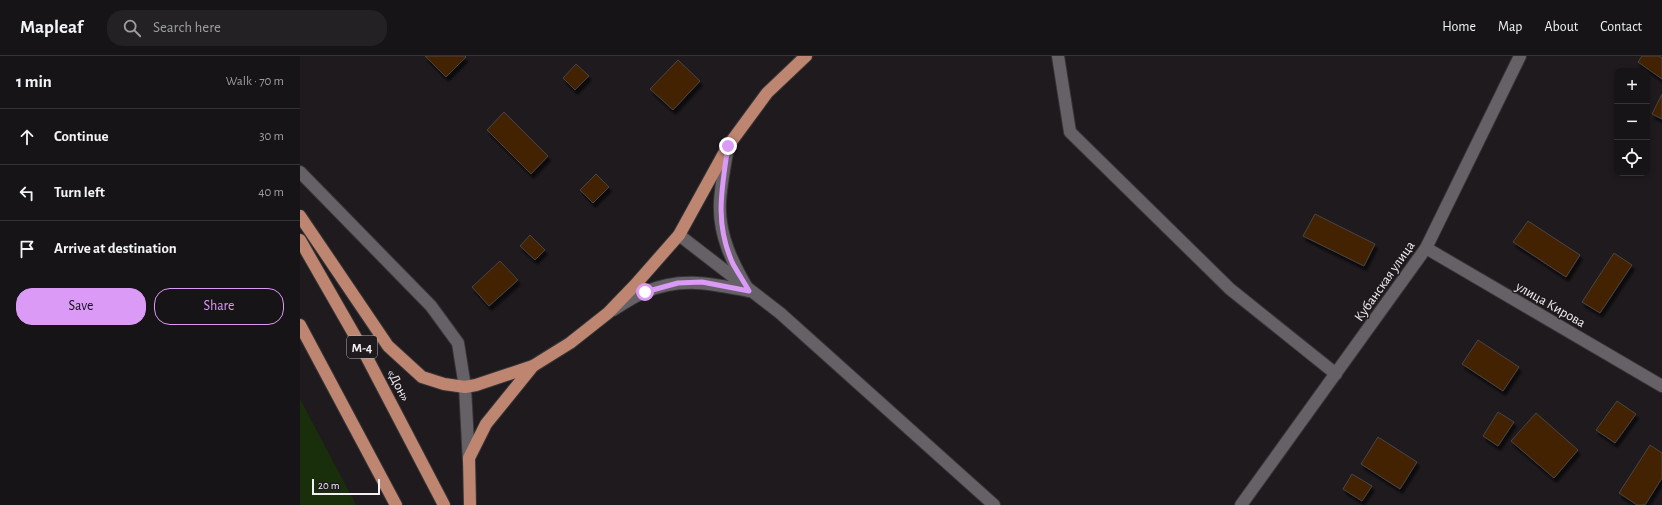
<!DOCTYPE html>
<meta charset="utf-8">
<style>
body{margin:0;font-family:"Alegreya Sans",sans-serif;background:#232123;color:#f1f3f6}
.controls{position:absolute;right:12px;top:12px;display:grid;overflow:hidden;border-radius:8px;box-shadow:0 2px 6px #0003}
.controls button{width:36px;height:36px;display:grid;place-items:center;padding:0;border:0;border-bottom:1px solid #353335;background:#161416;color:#f1f3f6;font:20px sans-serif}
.scale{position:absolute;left:12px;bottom:10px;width:68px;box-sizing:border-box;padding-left:4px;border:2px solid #f3f0f3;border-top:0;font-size:11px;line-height:14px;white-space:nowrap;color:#f3f0f3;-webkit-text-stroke:3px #1e1a1e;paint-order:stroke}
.stop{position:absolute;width:12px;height:12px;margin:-9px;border:3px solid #db9af6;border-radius:50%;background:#fff}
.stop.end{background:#db9af6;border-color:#fff;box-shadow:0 1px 4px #0008}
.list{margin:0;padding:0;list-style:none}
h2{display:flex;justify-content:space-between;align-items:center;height:52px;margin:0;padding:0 16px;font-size:17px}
h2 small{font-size:13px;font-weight:400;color:#9e9ea1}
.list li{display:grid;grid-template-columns:26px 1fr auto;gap:12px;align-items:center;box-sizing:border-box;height:56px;padding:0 16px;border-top:1px solid #353335}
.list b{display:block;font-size:15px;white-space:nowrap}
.list em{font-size:13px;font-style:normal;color:#9e9ea1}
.actions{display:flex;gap:8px;padding:12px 16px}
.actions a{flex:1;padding:9px 0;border:1px solid #db9af6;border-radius:16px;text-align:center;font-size:14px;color:#db9af6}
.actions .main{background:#db9af6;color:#111}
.icon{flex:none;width:22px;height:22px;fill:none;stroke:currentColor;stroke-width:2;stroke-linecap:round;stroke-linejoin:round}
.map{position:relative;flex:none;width:1362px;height:449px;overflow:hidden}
header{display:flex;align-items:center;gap:24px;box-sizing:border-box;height:56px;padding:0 20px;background:#161416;border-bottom:1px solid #353335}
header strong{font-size:19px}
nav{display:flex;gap:22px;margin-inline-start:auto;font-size:14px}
.search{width:280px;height:36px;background:#232123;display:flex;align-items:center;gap:10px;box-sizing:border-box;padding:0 14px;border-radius:16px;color:#9e9ea1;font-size:15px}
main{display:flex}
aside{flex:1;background:#161416}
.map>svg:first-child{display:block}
.green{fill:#192f0b}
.building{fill:#422204;stroke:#4a4542;filter:url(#shadow)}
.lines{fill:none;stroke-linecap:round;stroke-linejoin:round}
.service-casing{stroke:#373537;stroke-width:14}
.minor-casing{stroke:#373537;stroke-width:14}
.trunk-casing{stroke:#373537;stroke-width:14}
.service{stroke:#666166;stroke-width:12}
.minor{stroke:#666166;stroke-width:12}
.trunk{stroke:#be8670;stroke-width:12}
.route{stroke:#db9af6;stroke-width:5}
.labels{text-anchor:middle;stroke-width:3;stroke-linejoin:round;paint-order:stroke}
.shield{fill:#1e1a1e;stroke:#b3b0b3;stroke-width:1}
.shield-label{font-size:13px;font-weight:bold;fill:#f3f0f3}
.street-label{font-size:14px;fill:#f3f0f3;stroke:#1e1a1e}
</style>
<header>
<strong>Mapleaf</strong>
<div class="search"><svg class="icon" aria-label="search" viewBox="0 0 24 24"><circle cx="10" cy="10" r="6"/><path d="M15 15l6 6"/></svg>Search here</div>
<nav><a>Home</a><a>Map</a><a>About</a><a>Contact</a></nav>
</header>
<main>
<aside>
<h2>1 min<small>Walk · 70 m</small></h2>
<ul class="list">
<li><svg class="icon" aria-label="ahead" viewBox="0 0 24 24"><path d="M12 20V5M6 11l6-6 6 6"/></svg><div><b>Continue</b></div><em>30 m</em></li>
<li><svg class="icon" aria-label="left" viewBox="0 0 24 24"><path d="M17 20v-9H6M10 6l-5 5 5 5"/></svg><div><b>Turn left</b></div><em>40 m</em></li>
<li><svg class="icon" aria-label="arrive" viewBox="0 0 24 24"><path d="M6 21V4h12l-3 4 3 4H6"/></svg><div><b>Arrive at destination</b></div></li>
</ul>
<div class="actions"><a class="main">Save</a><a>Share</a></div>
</aside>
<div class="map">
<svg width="1362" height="449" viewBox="0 0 1362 449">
<defs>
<filter id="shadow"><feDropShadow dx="2.5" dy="4.5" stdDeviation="1" flood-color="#0009"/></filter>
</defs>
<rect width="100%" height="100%" fill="#1e1a1e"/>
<!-- green -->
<path class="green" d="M0,343L56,449H0Z"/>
<!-- building -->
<g class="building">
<path d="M125,0H165L166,1L146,21Z"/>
<path d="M1342,0H1359L1362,2V23L1338,6Z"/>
<path d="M378,4L400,25L373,54L350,33Z"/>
<path d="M276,8L289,20L275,34L263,22Z"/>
<path d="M1362,38V63L1352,58Z"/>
<path d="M204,56L248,100L231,118L187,74Z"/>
<path d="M296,118L309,131L293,147L280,134Z"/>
<path d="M1015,158L1075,188L1064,210L1003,180Z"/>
<path d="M1228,165L1280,199L1266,221L1213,186Z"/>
<path d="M230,179L245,194L235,204L220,190Z"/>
<path d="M1314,197L1332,209L1300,257L1282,246Z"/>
<path d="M200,205L218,224L189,250L172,231Z"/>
<path d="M1178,284L1219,311L1203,335L1162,308Z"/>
<path d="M1317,345L1336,358L1315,387L1296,374Z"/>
<path d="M1198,356L1214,366L1198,390L1183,380Z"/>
<path d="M1236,357L1278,394L1254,422L1211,385Z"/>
<path d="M1078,381L1117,406L1100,433L1061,408Z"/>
<path d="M1350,389L1362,397V422L1345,449H1337L1319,437Z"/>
<path d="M1052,418L1072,430L1062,445L1043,433Z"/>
</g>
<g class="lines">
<!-- service casing -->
<g class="service-casing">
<g id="service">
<path d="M758,0L770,76L930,233L1036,318"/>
<path d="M0,116L131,250L158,287L165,331L169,407"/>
</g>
</g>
<!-- minor casing -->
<g class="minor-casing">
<g id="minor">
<path d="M379,179L480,257L694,449"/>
<path d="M1126,192L1362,330"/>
<path d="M313,254C323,248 334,240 345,236C382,220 412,228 449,235C433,208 418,179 420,146C421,128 425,109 428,91"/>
<path d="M941,449L1126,192L1220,0"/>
</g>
</g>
<!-- trunk casing -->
<g class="trunk-casing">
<g id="trunk">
<path d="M0,160L88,290L122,321L144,328L165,331L176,329L233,310L270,287L308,257L335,229L379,179L428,90L467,37L506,0"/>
<path d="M0,184L63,294L144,449"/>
<path d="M0,269L96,449"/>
<path d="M170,449L169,402L186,368L233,310"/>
</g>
</g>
<!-- service -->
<use href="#service" class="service"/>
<!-- minor -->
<use href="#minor" class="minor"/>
<!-- trunk -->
<use href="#trunk" class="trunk"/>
</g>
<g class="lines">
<!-- route -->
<path class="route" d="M345,236L378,227L402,226L449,235C444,226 438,217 433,208C414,167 422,132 428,90"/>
</g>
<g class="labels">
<!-- shield labels -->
<rect class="shield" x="47" y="280" width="30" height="22" rx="3"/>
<g class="shield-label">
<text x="62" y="296">М-4</text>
</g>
<!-- street labels -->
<g class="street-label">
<text transform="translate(1084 225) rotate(-55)" y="5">Кубанская улица</text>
<text transform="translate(1251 248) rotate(30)" y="5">улица Кирова</text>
<text transform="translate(99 329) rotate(62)" y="5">«Дон»</text>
</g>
</g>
</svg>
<div class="controls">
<button>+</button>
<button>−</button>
<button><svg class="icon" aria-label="locate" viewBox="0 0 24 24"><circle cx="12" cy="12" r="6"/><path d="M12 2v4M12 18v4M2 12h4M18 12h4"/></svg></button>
</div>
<div class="scale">20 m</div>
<div class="stop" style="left:345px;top:236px"></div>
<div class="stop end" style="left:428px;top:90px"></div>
</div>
</main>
